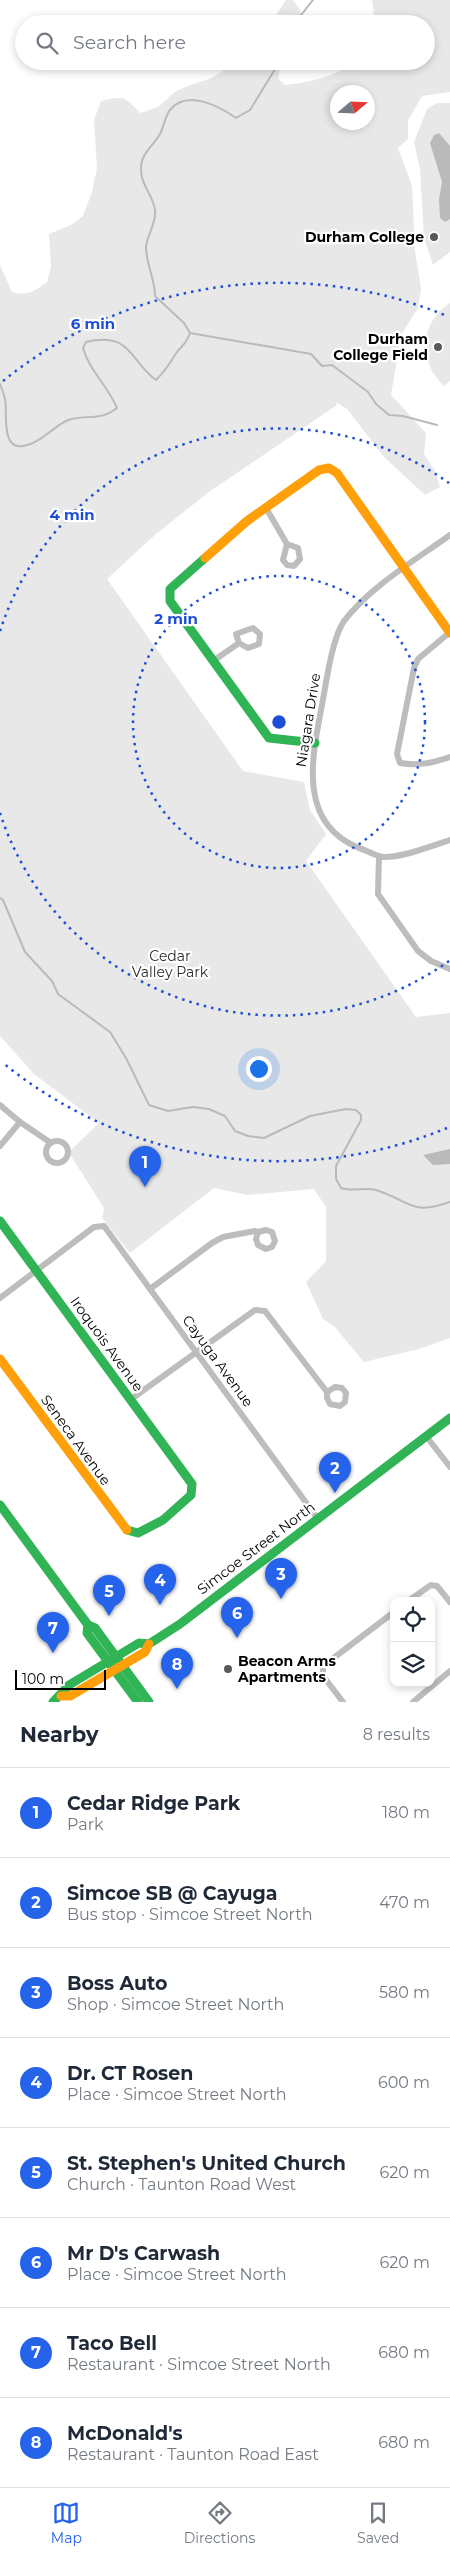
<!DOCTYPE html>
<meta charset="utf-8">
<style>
body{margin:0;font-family:Montserrat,sans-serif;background:#f6f6f7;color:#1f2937}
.controls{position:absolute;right:15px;bottom:15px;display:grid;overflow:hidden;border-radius:10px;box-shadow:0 2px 8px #0003}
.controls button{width:45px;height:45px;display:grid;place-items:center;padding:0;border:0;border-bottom:1px solid #e0e1e3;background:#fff;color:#1f2937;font:25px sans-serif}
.compass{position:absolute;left:330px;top:85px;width:45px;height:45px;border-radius:50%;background:#fff;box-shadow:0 2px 8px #0003;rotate:71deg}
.scale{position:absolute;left:15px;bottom:12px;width:91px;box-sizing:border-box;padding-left:5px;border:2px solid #000;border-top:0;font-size:14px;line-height:18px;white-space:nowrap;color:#000;-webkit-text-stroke:4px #fff;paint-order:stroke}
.you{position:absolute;left:258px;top:1068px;width:18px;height:18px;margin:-12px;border:4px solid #fff;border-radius:50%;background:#1a73e8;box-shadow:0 0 0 8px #1a73e833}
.badge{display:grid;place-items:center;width:32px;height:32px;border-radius:50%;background:#2563eb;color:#fff;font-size:16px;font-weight:700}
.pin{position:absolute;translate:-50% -41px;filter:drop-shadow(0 1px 2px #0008)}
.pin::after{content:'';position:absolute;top:26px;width:18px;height:15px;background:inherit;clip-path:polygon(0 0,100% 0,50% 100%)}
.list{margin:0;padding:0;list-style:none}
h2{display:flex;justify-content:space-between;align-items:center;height:65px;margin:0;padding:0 20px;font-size:21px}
h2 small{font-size:16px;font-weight:400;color:#747a83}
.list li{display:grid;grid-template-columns:32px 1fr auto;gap:15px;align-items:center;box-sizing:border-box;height:90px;padding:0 20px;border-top:1px solid #e0e1e3}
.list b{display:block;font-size:19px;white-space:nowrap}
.list p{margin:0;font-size:16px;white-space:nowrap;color:#747a83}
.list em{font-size:16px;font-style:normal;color:#747a83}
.icon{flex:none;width:28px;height:28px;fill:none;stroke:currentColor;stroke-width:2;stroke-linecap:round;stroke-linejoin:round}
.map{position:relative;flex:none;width:450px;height:1702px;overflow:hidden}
.search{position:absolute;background:#fff;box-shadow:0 2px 8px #0003;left:15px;right:15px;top:15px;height:55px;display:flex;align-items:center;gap:12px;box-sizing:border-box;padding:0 18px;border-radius:28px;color:#747a83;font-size:19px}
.sheet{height:785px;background:#fff}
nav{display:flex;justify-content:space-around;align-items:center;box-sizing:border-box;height:70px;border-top:1px solid #e0e1e3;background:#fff;font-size:14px;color:#747a83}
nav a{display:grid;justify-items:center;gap:2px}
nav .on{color:#2563eb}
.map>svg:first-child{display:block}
.green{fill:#e8e8e8;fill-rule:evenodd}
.water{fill:#bababa}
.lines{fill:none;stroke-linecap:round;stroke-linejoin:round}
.stream{stroke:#bababa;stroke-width:2}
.street{stroke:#bdbdbd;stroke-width:6}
.fast{stroke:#30b455;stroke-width:9}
.slow{stroke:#ff9f0a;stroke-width:9}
.ring{fill:none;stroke:#1d4ed8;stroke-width:2.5;stroke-dasharray:2.5 5}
.poi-dot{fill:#595959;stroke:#fff;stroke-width:2}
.labels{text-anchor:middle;stroke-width:4.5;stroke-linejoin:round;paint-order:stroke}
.poi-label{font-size:14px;font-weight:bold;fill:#000;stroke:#fff;text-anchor:end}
.street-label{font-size:14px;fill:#000;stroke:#fff}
.park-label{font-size:14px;fill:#2c2c2c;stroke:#fff}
.centre{fill:#1d4ed8;stroke:#fff;stroke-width:2.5}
.ring-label{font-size:15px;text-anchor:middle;font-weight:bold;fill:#1d4ed8;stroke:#fff;stroke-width:4.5;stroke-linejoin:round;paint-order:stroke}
</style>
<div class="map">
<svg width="450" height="1702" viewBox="0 0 450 1702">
<rect width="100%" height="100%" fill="#fff"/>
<!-- green -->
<g class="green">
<path d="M286,0H293L300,10L303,24H270Z"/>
<path d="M372,0H450V92L422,96L408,120V139L398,148L412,186L415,251L421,289L418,308L401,335L391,395L426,433L424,454L435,471L440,487L425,495L385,458L347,409L336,402L337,405L209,492L156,534L107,579L243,771L304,782L310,810L326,834L306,861L416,1017L450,1013V1338L419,1349L364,1362L334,1326L323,1319L306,1282L326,1261V1207L314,1189L248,1195L214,1188L130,1253L102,1218L104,1208L71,1156V1150L99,1123L34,1074L0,1036V265L12,292C27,297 36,290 47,282L51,267L49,234L71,225L83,216L92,192L97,168L94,120L101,101C124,96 124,96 140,113C146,111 154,109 159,106C166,101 170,95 177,91C200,79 214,83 233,61H288L280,70L278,78L285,85C308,83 339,75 357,61H426V24H375ZM338,92H368V122H338Z"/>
<path d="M437,103H450V252L433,265L424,237L420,169L414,142L427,109Z"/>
<path d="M450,303V381L444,386C418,362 419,323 450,303Z"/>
</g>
<!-- water -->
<g class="water">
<path d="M439,133L450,146V219L445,222L440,218L439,199L442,182L430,143L434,135Z"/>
<path d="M450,1149V1164L433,1165L423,1155Z"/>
</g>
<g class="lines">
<!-- stream -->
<g class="stream">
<path d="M294,24L313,0"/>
<path d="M190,333L184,323L155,296C155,279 146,264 146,247C147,235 157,222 155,210C153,194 140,185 141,167C141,154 154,145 160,134C164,127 165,116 170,110C187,89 219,106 236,118L250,110L280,61"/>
<path d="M190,333L311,354L322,366L332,365L368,392L376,404L389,415L403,416L437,425"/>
<path d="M0,384C2,389 4,394 5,399C8,411 0,450 23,446C39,444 52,428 66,421C83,413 98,423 117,408C108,386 89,370 83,348L86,342C132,331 130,362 156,380C164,372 169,365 175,355C181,345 185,347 190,333"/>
<path d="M0,898L3,900L25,952L52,981L58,994L110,1032L126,1058L149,1105L168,1111L193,1107L209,1109L225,1116L235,1131L248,1136L264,1138L310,1116L346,1109L356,1110L361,1115V1120L336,1166V1179L341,1188C353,1192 365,1187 376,1190C411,1201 410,1216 450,1202"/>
</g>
<!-- street -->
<g class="street">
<path d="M266,508L287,544L298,548L300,559L294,566L287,565L283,560L287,544"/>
<path d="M450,535C414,561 371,586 344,621C332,638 326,684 322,705C312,757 297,823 359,848C366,850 377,857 384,857C405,857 430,846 450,840"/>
<path d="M450,632L418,659L414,668L397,754L400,763C419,766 432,763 450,757"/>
<path d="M213,661L239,643L236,634L253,628L260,634L259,644L248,648L239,643"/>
<path d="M379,856L378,894L418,951L431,961L450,969"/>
<path d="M0,1105L20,1122L51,1143"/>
<circle cx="57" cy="1152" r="11"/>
<path d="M0,1146L20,1122"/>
<path d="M150,1289L212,1243L223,1237L255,1231L258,1232L256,1239L258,1245L266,1249L272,1247L275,1241L272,1232L266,1230L258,1232"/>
<path d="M0,1298L94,1227L104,1226L318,1519"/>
<path d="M130,1400L255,1310L265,1311L327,1392V1398L330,1404L340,1406L345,1402L346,1393L342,1388L335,1387L327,1392"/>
<path d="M426,1436L450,1467"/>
<path d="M408,1601L431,1585L437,1586L450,1602"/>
<path d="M343,1702L323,1676V1666L394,1612"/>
<path d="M413,1702L450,1671"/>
</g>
<!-- fast -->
<g class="fast">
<path d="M205,558L170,589V601L269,738L315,743"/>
<path d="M0,1221L192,1484L191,1495L163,1520L138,1533L127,1530"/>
<path d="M0,1505L88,1625L95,1628L149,1702"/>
<path d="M88,1625L87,1633L138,1702"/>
<path d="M53,1702L69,1685L139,1643L149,1644L180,1624L450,1418"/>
</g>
<!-- slow -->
<g class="slow">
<path d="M205,558L247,521L319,470L329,468L337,473L450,633"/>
<path d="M0,1359L127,1530"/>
<path d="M61,1696H70L145,1652L149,1644"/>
</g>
</g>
<!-- distance rings -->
<g class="ring">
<circle cx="279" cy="722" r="146"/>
<path d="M449 961A293 293 0 0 1 0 813M0 631A293 293 0 0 1 449 483"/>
<path d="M447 1128A439 439 0 0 1 3 1063M3 381A439 439 0 0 1 447 316"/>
</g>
<!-- markers -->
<g class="poi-dot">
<circle cx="434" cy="237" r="5"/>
<circle cx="438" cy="347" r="5"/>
<circle cx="228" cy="1669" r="5"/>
</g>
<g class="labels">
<!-- poi labels -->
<g class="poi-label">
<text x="424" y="242">Durham College</text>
<text x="428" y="344">Durham<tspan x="428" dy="16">College Field</tspan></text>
<text x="238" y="1666" text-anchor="start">Beacon Arms<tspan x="238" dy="16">Apartments</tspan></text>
</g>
<!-- street labels -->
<g class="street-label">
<text transform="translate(308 720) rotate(-81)" y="5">Niagara Drive</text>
<text transform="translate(107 1344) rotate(54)" y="5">Iroquois Avenue</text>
<text transform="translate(218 1361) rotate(54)" y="5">Cayuga Avenue</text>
<text transform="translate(76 1440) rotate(54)" y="5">Seneca Avenue</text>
<text transform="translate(256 1548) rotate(-37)" y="5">Simcoe Street North</text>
</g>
<!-- park labels -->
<g class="park-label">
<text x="170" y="961">Cedar<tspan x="170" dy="16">Valley Park</tspan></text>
</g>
</g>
<circle cx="279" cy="722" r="8" class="centre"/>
<g class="ring-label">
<text x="93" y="329">6 min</text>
<text x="72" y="520">4 min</text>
<text x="176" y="624">2 min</text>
</g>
</svg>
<div class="controls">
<button><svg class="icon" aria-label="locate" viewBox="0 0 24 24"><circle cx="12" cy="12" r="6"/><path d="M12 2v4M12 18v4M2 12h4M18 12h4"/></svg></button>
<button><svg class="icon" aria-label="layers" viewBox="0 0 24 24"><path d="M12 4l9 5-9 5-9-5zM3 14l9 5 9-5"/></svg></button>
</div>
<svg class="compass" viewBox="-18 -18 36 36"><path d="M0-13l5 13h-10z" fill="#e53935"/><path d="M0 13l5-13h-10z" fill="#747a83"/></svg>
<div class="scale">100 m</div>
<div class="you"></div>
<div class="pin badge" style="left:145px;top:1187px">1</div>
<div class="pin badge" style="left:335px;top:1493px">2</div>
<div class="pin badge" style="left:281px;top:1599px">3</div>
<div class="pin badge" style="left:160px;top:1605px">4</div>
<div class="pin badge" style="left:109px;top:1616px">5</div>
<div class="pin badge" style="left:237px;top:1638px">6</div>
<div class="pin badge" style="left:53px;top:1653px">7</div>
<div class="pin badge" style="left:177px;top:1689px">8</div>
<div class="search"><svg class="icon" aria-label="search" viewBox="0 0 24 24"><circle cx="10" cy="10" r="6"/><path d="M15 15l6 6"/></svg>Search here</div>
</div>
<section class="sheet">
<h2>Nearby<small>8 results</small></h2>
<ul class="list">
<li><span class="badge">1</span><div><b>Cedar Ridge Park</b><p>Park</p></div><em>180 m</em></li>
<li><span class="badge">2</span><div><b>Simcoe SB @ Cayuga</b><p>Bus stop · Simcoe Street North</p></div><em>470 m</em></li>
<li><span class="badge">3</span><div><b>Boss Auto</b><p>Shop · Simcoe Street North</p></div><em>580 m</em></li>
<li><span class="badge">4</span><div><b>Dr. CT Rosen</b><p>Place · Simcoe Street North</p></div><em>600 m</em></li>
<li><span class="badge">5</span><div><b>St. Stephen's United Church</b><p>Church · Taunton Road West</p></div><em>620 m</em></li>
<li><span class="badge">6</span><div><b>Mr D's Carwash</b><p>Place · Simcoe Street North</p></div><em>620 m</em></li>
<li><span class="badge">7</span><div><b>Taco Bell</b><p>Restaurant · Simcoe Street North</p></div><em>680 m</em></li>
<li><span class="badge">8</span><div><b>McDonald's</b><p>Restaurant · Taunton Road East</p></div><em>680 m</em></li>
</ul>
</section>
<nav>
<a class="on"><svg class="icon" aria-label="map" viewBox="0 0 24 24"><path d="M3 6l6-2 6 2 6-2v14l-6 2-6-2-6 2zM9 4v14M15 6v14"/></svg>Map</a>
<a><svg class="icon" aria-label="directions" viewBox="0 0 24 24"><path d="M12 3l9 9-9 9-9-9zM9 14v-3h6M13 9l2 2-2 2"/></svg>Directions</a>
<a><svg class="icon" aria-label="saved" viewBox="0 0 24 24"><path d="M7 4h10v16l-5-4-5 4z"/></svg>Saved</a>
</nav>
